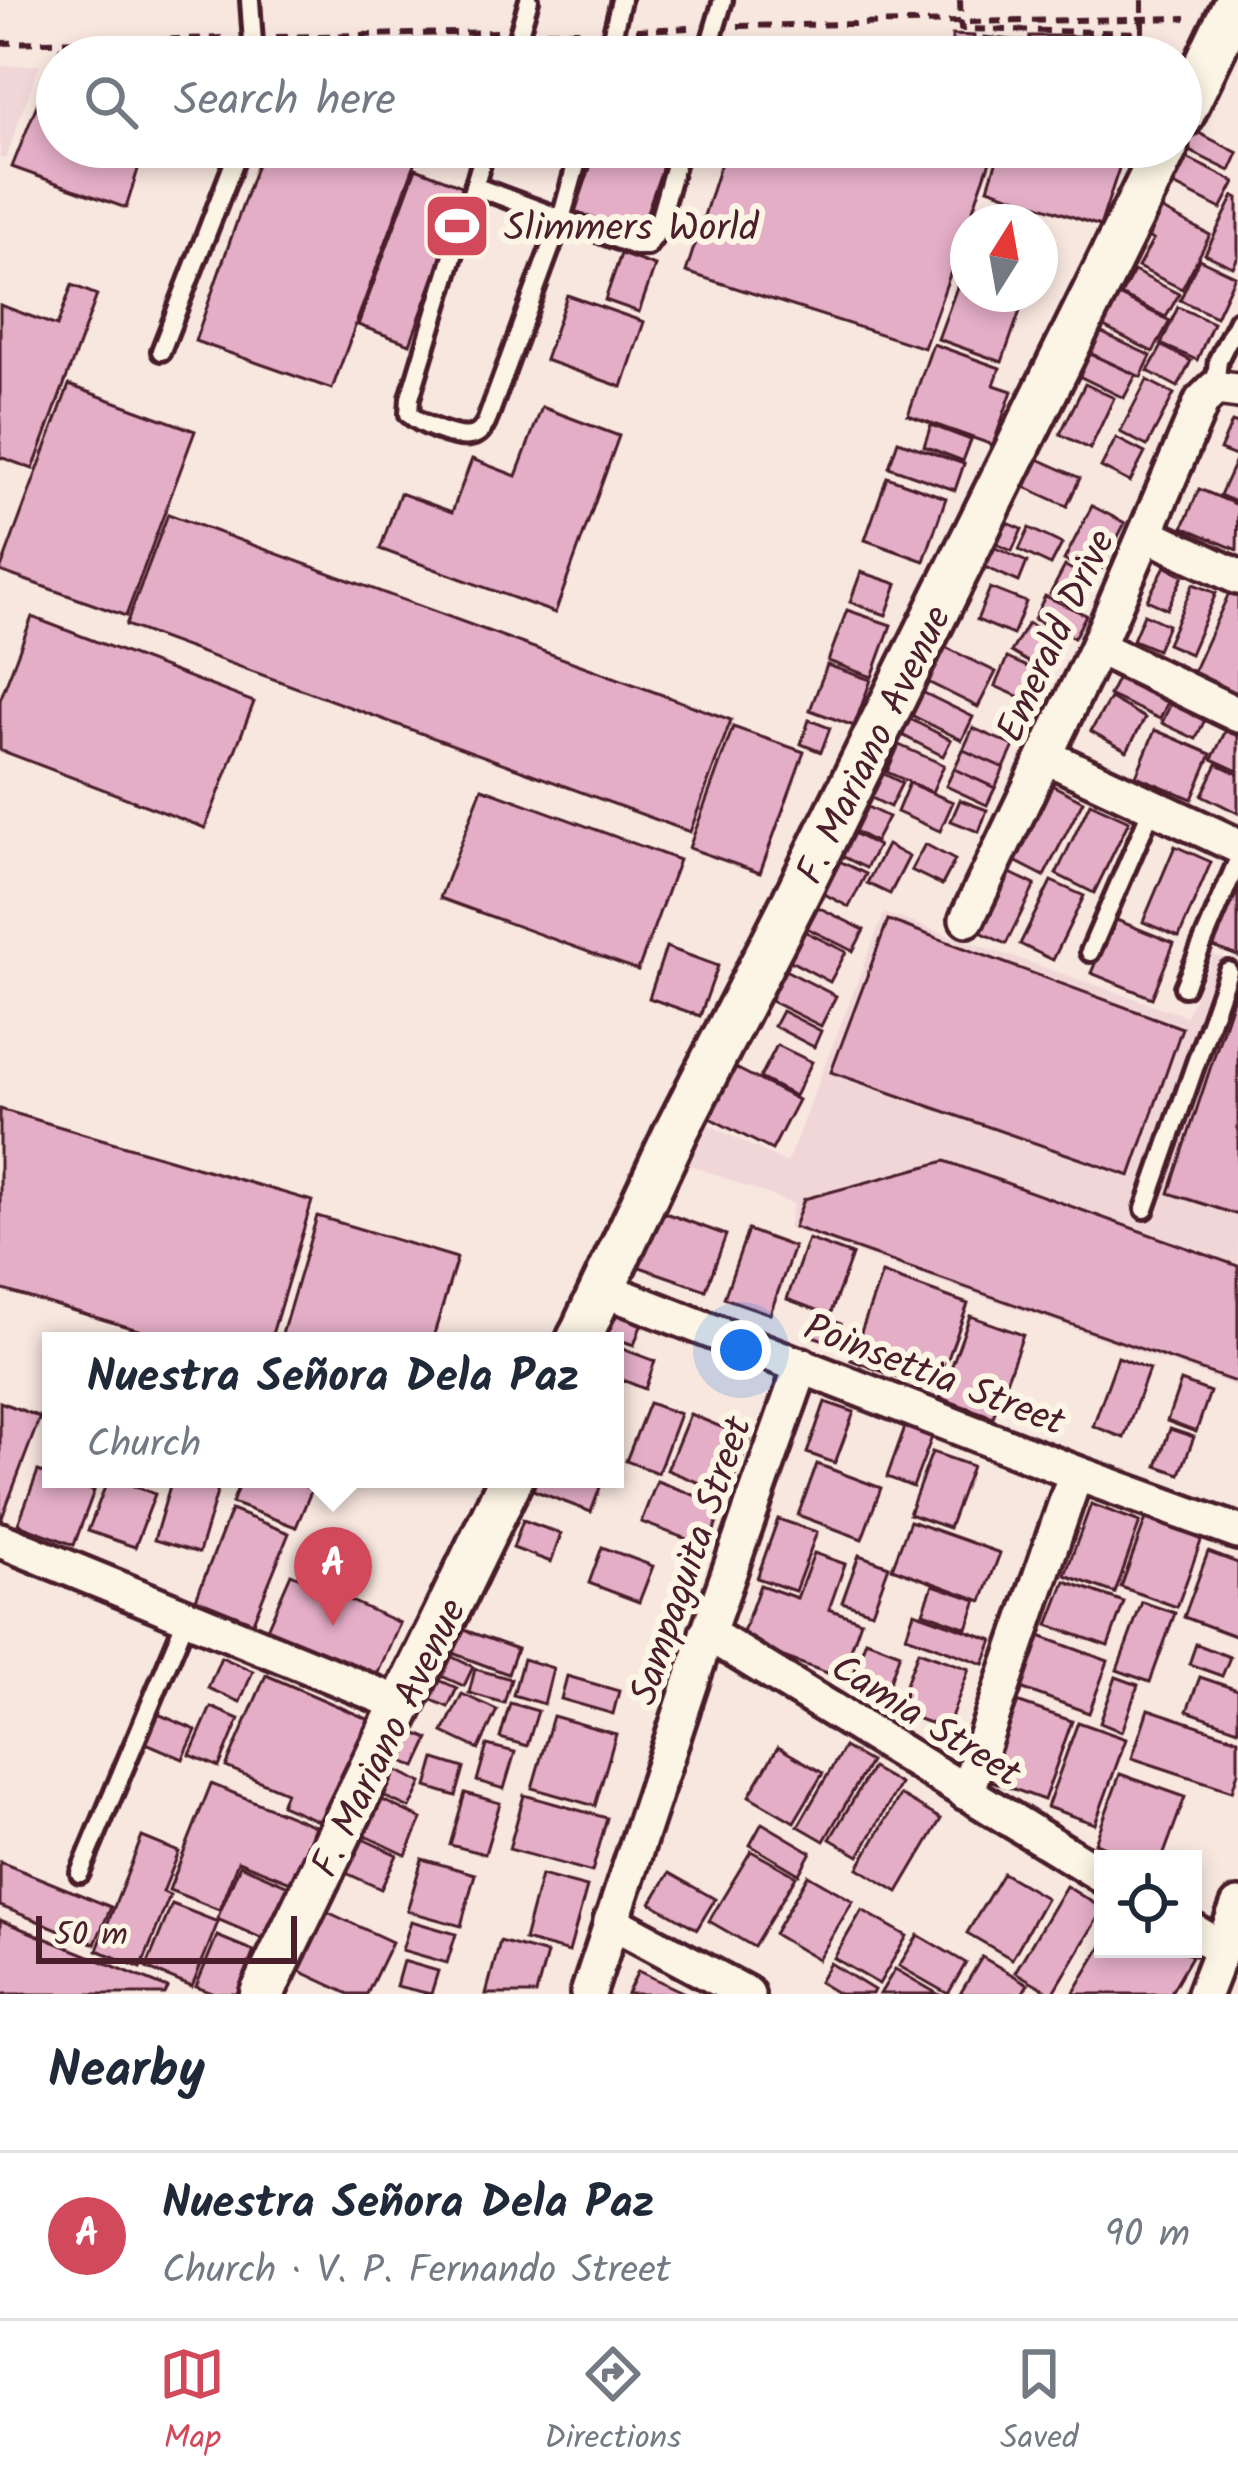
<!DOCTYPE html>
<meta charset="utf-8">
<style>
body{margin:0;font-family:Kalam,sans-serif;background:#f6f6f7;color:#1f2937}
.controls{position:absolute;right:36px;bottom:36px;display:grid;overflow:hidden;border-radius:0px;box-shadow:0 6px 18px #0003}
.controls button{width:108px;height:108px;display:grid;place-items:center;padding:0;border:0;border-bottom:3px solid #e0e1e3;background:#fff;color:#1f2937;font:60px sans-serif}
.compass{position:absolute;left:950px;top:204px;width:108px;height:108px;border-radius:50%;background:#fff;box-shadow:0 6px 18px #0003;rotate:11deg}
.scale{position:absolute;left:36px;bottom:30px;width:261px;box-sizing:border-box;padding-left:12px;border:6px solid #4a1f2b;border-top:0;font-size:33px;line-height:42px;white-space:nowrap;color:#4a1f2b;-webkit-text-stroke:9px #fcf5e5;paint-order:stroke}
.you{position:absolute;left:741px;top:1350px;width:42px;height:42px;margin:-30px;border:9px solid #fff;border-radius:50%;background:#1a73e8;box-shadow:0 0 0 18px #1a73e833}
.badge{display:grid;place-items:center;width:78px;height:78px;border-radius:50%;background:#d1495b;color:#fff;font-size:39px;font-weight:700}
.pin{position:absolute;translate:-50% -99px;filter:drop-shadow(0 3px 6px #0008)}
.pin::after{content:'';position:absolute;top:63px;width:42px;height:36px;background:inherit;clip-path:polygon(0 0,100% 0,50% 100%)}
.popup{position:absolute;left:42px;top:1332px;width:582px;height:156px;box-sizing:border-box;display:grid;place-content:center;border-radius:0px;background:#fff;filter:drop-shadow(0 3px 9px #0005);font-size:39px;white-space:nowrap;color:#747a83}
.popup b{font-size:45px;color:#1f2937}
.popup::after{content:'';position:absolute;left:50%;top:100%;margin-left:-24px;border:24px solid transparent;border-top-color:#fff}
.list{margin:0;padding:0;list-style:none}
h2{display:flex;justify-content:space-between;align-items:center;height:156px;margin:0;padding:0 48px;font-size:51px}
h2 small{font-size:39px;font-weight:400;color:#747a83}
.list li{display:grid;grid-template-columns:78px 1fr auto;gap:36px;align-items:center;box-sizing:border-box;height:168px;padding:0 48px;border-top:3px solid #e0e1e3}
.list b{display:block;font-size:45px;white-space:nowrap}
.list p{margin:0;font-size:39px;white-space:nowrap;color:#747a83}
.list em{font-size:39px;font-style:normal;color:#747a83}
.icon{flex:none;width:66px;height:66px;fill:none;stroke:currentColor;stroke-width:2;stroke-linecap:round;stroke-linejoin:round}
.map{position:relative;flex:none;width:1238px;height:1994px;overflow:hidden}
.search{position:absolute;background:#fff;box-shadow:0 6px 18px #0003;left:36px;right:36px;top:36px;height:132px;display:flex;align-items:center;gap:30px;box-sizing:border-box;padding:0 42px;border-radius:66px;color:#747a83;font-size:45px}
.sheet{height:324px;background:#fff}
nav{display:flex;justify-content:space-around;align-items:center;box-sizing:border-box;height:168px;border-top:3px solid #e0e1e3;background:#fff;font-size:33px;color:#747a83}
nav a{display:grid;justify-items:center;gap:6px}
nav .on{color:#d1495b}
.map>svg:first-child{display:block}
.built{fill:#f1d6d8}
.building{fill:#e4aec7;stroke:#4a1f2b;stroke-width:3}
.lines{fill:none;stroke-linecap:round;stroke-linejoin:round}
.service-casing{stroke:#4a1f2b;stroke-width:26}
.minor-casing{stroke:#4a1f2b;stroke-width:42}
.tertiary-casing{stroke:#4a1f2b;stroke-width:51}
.path{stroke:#4a1f2b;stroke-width:6;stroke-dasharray:12 9;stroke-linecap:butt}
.service{stroke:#fcf5e5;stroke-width:16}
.minor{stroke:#fcf5e5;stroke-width:33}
.tertiary{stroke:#fcf5e5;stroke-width:42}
.path-bridge{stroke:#4a1f2b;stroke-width:6;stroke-dasharray:12 9;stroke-linecap:butt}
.labels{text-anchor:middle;stroke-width:12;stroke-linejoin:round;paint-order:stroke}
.poi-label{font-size:39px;fill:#4a1f2b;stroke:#fcf5e5;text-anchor:start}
.street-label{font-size:39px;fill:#4a1f2b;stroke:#fcf5e5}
</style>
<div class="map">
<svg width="1238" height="1994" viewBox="0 0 1238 1994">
<rect width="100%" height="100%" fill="#f7e7df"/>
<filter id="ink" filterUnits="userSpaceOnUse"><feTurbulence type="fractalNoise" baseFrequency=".00833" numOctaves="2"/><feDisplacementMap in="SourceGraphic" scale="24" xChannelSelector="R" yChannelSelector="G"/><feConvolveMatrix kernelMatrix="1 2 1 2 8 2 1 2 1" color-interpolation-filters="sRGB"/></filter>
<g filter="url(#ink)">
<!-- built -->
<g class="built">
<path d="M39,65L6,158H0V66Z"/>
<path d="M884,913L1186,1016L1214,955L1238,963V1387L788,1228L793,1204L677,1160L697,1119L787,1163Z"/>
</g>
<!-- building -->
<g class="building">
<path d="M952,35L974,36L973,57H952Z"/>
<path d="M1030,36H1095L1096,57H1026Z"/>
<path d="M984,37L1023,41L1021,57H982Z"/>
<path d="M60,47H175L172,57H57V147H145L126,208L12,167Z"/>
<path d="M1195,131L1238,153L1230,171L1186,149Z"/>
<path d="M263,147H421L332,389L195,341Z"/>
<path d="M597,147H670L637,240L573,218Z"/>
<path d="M726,147H995L924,348L686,272Z"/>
<path d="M1001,147H1126L1100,226L988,188Z"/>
<path d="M1171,150L1235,182L1221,209L1158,177Z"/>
<path d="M416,168L467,188L410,344L358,325Z"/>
<path d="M1234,196L1238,198V257L1233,267L1205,254Z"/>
<path d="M1153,205L1210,235L1182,289L1138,267L1153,240L1139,233Z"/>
<path d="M621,254L655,266L639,312L605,300Z"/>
<path d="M1199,259L1235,276L1216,317L1180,300Z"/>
<path d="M965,265L968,267V294H1026L1002,362L938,339Z"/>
<path d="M1134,271L1179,294L1166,317L1121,295Z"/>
<path d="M72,285L97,295L33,469L0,457V305L57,326Z"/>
<path d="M1112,292L1170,321L1153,352L1096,323Z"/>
<path d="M567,295L644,322L622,387L545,360Z"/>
<path d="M1178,307L1213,323L1197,360L1161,344Z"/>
<path d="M1098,331L1151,356L1141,377L1088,352Z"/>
<path d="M933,344L1000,368L994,385L1012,391L993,445L908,415Z"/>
<path d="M1162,346L1191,361L1178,387L1148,371Z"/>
<path d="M1090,354L1136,375L1124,398L1079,376Z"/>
<path d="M1147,380L1174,394L1147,446L1120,432Z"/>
<path d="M1085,384L1114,398L1090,449L1060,434Z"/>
<path d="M69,385L195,431L126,616L0,571Z"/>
<path d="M542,407L619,436L555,613L380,549L400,493L452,512L472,459L516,476Z"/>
<path d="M1232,422L1238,424V457L1220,450Z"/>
<path d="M931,425L971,440L963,461L924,446Z"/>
<path d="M1116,438L1145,453L1130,482L1101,467Z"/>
<path d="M898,441L964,464L955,490L889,467Z"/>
<path d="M1029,455L1080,478L1067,506L1016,483Z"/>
<path d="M1235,462L1238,463V503L1220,495Z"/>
<path d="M887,477L946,498L924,561L865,540Z"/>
<path d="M1199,489L1238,505L1237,550L1183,527Z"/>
<path d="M1092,506L1125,523L1097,577L1064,560Z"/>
<path d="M168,514L731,720L690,832L126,625Z"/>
<path d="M993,517L1022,529L1012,551L983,538Z"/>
<path d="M1029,528L1062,544L1051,565L1019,550Z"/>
<path d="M982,542L1027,562L1019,582L973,562Z"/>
<path d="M1065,566L1091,579L1077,608L1050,594Z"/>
<path d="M1165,566L1183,576L1167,609L1147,600Z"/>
<path d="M861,572L897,584L886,615L850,602Z"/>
<path d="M1234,582L1238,584V700L1190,679Z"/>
<path d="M1193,584L1216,593L1190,654L1167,644Z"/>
<path d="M990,588L1026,602L1013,635L977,620Z"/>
<path d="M1045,596L1086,615L1074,638L1034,619Z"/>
<path d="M847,610L891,625L872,677L828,661Z"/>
<path d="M1144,614L1168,625L1157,650L1133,640Z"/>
<path d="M32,617L254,702L205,828L0,750V700Z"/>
<path d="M1028,623L1062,643L1045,672L1011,652Z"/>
<path d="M939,644L996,672L978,707L922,679Z"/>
<path d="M1007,658L1043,674L1031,702L995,686Z"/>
<path d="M827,665L871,680L854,726L810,710Z"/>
<path d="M1124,665L1174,689L1160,719L1109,695Z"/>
<path d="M912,687L973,717L962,740L901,710Z"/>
<path d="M1177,690L1211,706L1196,739L1162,723Z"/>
<path d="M1110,698L1145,718L1127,751L1091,731Z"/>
<path d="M910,719L951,740L943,756L902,735Z"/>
<path d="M809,720L830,728L821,752L801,744Z"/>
<path d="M733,727L804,752L760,873L689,848Z"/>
<path d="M973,728L1014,746L1004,768L963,750Z"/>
<path d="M1155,730L1211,754L1192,799L1136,776Z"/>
<path d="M1226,730L1238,736V771L1212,759Z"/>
<path d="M899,745L944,765L932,792L887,772Z"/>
<path d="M963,750L1004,768L995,788L954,769Z"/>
<path d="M1217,764L1238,774V813L1202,795Z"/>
<path d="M954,769L995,788L987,805L946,786Z"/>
<path d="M880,772L902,783L890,807L868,796Z"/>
<path d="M1046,782L1083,801L1044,876L1007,857Z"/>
<path d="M909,783L953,802L940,831L897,812Z"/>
<path d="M482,788L679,860L638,970L440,898Z"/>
<path d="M960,800L987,810L979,832L951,821Z"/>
<path d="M857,802L888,817L875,842L845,826Z"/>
<path d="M1090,803L1129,821L1094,893L1056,874Z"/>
<path d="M851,832L878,846L866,868L840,855Z"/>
<path d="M925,844L955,860L942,885L911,870Z"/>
<path d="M887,845L909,857L890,894L867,883Z"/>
<path d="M1175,846L1211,862L1179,937L1143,922Z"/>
<path d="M833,858L866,874L849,907L817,890Z"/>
<path d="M1000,868L1035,885L1006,944L970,927Z"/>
<path d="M1051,881L1084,896L1053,960L1020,944Z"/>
<path d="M1234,885L1238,886V956L1211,946Z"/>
<path d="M818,907L864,930L853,951L807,928Z"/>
<path d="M1114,919L1174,943L1152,998L1091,973Z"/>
<path d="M888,920L1182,1028L1130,1176L831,1072Z"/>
<path d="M800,929L846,952L830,982L785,958Z"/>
<path d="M666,947L718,966L700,1016L649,998Z"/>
<path d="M783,969L836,996L821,1026L767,999Z"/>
<path d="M1238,984V1215L1169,1193Z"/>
<path d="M782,1011L821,1031L814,1047L774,1026Z"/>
<path d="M777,1045L812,1062L795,1096L760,1078Z"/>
<path d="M732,1066L798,1100L772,1150L706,1116Z"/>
<path d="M0,1109L312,1201L270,1341H175L0,1289Z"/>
<path d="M945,1161L1238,1266V1383L794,1227L804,1199Z"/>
<path d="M657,1210L726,1235L706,1290L637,1266Z"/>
<path d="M317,1216L457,1258L432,1341H280Z"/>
<path d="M748,1230L794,1247L770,1314L724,1298Z"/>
<path d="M808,1239L852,1255L830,1315L787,1299Z"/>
<path d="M882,1273L968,1304L936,1391L851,1360Z"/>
<path d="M610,1309L643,1320L634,1345L602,1334Z"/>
<path d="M819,1316L841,1324L834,1343L812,1336Z"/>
<path d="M970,1316L1023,1335L993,1417L940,1398Z"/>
<path d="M615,1346L655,1361L645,1389L615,1377Z"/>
<path d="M1118,1357L1149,1369L1124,1438L1093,1426Z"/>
<path d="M1181,1381L1210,1392L1196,1432L1167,1421Z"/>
<path d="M0,1402L40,1417L1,1520L0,1519Z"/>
<path d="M825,1402L854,1412L835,1463L807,1453Z"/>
<path d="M649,1403L680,1414L658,1473L626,1461Z"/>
<path d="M690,1414L750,1439L727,1494L667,1470Z"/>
<path d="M905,1427L932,1437L913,1487L887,1477Z"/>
<path d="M1170,1429L1194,1437L1180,1474L1157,1466Z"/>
<path d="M932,1452L972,1466L949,1528L909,1514Z"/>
<path d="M817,1464L881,1488L862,1539L798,1515Z"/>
<path d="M38,1471L51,1476V1479H61L94,1491L74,1545L18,1524Z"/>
<path d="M108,1479H116L155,1494L135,1547L88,1531Z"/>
<path d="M172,1479H221L199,1553L154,1540Z"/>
<path d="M241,1479H288L312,1489L296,1527L232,1503Z"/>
<path d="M537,1479H603L591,1512L533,1490Z"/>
<path d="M657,1481L723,1506L708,1547L641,1522Z"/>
<path d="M1091,1504L1140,1522L1115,1593L1065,1575Z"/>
<path d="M231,1510L289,1533L253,1622L196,1599Z"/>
<path d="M1148,1513L1204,1533L1177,1607L1121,1587Z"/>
<path d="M778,1519L817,1532L795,1591L757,1578Z"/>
<path d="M523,1520L561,1534L551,1562L513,1548Z"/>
<path d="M910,1521L1000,1553L982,1601L892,1568Z"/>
<path d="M602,1547L653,1566L639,1602L589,1583Z"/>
<path d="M1208,1552L1238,1563V1627L1235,1636L1184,1617Z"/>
<path d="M814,1553L845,1564L829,1609L861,1621L841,1678L740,1641L760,1585L797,1598Z"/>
<path d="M859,1555L889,1566L872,1612L842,1602Z"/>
<path d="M291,1574L400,1623L376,1677L267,1629Z"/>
<path d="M1065,1581L1124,1602L1108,1646L1048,1625Z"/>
<path d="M933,1585L977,1600L967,1628L923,1612Z"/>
<path d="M1142,1602L1175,1613L1150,1682L1117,1670Z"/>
<path d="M914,1612L993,1640L984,1664L906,1636Z"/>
<path d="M456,1627L517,1649L508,1674L447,1651Z"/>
<path d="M1037,1635L1108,1661L1089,1713L1018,1687Z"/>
<path d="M866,1640L900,1653L885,1695L850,1683Z"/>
<path d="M1196,1644L1230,1657L1222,1676L1189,1664Z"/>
<path d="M918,1651L969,1669L947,1729L896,1711Z"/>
<path d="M444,1653L473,1667L464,1686L435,1673Z"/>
<path d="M221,1657L253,1671L240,1702L208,1688Z"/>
<path d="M523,1659L553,1668L544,1704L513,1695Z"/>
<path d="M475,1669L511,1679L504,1703L469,1693Z"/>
<path d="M266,1675L370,1720L325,1824L281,1805L286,1792L226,1767Z"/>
<path d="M567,1676L619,1691L613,1714L561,1699Z"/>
<path d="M432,1677L457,1688L448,1707L423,1696Z"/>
<path d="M1116,1677L1138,1685L1122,1732L1100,1723Z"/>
<path d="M1200,1677L1238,1690V1729L1187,1711Z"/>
<path d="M462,1694L497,1710L479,1749L443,1732Z"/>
<path d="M1014,1701L1072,1721L1044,1800L986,1779Z"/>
<path d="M510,1703L538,1711L527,1746L500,1738Z"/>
<path d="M211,1707L239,1719L219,1767L190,1755Z"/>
<path d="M1148,1709L1238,1739V1772L1232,1791L1132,1758Z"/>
<path d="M158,1714L196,1730L183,1759L146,1743Z"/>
<path d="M553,1716L616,1734L595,1806L532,1788Z"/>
<path d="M1078,1722L1126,1739L1095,1824L1047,1807Z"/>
<path d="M408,1730L429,1739L416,1767L395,1758Z"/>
<path d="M487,1745L515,1752L504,1789L477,1781Z"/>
<path d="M778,1747L823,1773L794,1822L749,1796Z"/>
<path d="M844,1747L870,1762L824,1841L798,1826Z"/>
<path d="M435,1759L464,1768L456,1796L427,1787Z"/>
<path d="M872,1768L900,1784L859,1856L830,1839Z"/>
<path d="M394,1769L422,1783L410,1808L381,1795Z"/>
<path d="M1120,1774L1185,1797L1162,1859H1139L1095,1843Z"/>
<path d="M211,1784L315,1826L293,1883L238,1861L219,1910L169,1890Z"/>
<path d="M465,1793L500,1803L485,1854L450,1845Z"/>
<path d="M524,1795L607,1818L592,1872L509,1849Z"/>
<path d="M900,1795L941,1819L898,1892L858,1868Z"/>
<path d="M374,1796L422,1819L406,1855L357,1832Z"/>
<path d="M762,1823L811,1852L799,1874L750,1845Z"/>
<path d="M356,1836L397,1855L381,1889L340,1870Z"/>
<path d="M142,1837L179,1852L163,1892L170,1895L141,1968L97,1950Z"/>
<path d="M751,1851L796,1876L754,1947L709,1921Z"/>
<path d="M422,1859L475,1874L461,1926L407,1911Z"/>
<path d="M0,1862L111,1907L95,1944L0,1906Z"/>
<path d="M240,1865L291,1887L268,1941L217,1919Z"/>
<path d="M669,1873L715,1899L697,1929L651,1903Z"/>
<path d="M1003,1873L1046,1898L1012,1959L967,1933Z"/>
<path d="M541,1875L587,1887L569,1952L524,1940Z"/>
<path d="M808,1875L853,1901L818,1960L774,1934Z"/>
<path d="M1066,1886L1103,1909L1053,1994L1015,1972Z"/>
<path d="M172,1904L218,1922L192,1987L146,1968Z"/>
<path d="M319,1908L392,1942L367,1994H349L291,1967Z"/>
<path d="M862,1910L907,1936L879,1984L834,1958Z"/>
<path d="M0,1920L168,1988L165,1994H0Z"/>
<path d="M411,1921L456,1934L447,1963L402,1950Z"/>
<path d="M918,1935L966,1963L948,1994L899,1966Z"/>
<path d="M217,1936L254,1951L237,1994H215L196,1987Z"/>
<path d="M500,1941L547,1954L536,1994H486Z"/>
<path d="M1103,1944V1949H1180L1192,1956L1170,1994H1073Z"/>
<path d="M982,1957L1028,1984L1022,1994H960Z"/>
<path d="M403,1961L438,1971L431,1994L396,1986Z"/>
<path d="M830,1963L874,1990L872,1994H839L819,1982Z"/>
<path d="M895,1969L938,1994H880Z"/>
<path d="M638,1971L687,1994H627Z"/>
</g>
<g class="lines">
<!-- service casing -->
<g class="service-casing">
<g id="service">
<path d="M250,0L254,57"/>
<path d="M512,57L529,0"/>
<path d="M607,57L621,0"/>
<path d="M706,57L723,0"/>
<path d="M486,147L410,398L409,414C420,424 455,439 470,436C480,434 481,430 486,423L561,219L581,147"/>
<path d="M474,186L635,246H647L655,235L680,147"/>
<path d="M161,351L240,147"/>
<path d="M1215,388L1218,360L1238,320"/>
<path d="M1090,952L1153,806"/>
<path d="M1184,987L1238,860"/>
<path d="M1145,1209L1228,971"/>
<path d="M80,1873L187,1617"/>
</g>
</g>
<!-- minor casing -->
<g class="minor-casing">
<g id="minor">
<path d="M1147,534L1238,577"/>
<path d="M1097,647L1238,715"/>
<path d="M1045,756L1238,846"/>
<path d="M967,919L1097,647L1202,401L1215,388L1238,391"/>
<path d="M603,1289L1076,1473L1238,1532"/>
<path d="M0,1540L403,1705"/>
<path d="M707,1633L1103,1876"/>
<path d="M966,1793L1076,1473"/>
<path d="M611,1921L747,1994"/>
<path d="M1193,1931L1223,1949"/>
<path d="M588,1994L700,1655L802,1365"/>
<path d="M1204,1994L1238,1906"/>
</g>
</g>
<!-- tertiary casing -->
<g class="tertiary-casing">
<g id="tertiary">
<path d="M1181,117L1237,0"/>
<path d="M578,1341L676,1132L793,903L1166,147"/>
<path d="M262,1994L511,1479"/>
</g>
</g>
<!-- path -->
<g class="path">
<path d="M960,0L961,29L1142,33"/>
<path d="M738,26L1186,18"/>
<path d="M636,30L689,28"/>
<path d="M546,31H587"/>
<path d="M276,37L497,32"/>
<path d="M0,43L227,38"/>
</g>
<!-- service -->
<use href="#service" class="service"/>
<!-- minor -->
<use href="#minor" class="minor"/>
<!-- tertiary -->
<use href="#tertiary" class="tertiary"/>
<!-- path-bridge -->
<path class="path-bridge" d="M1142,0V33"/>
</g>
</g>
<!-- icons -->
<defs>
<g id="stadium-square" transform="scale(3.45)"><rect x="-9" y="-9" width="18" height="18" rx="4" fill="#d1495b" stroke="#fcf5e5"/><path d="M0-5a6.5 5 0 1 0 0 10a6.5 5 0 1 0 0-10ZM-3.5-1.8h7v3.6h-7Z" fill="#fff"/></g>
</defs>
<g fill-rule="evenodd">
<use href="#stadium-square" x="457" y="226"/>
</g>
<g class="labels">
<!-- poi labels -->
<g class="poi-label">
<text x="504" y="240">Slimmers World</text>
</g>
<!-- street labels -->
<g class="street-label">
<text transform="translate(1054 635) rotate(-65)" y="14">Emerald Drive</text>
<text transform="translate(872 744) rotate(-64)" y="14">F. Mariano Avenue</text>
<text transform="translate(935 1373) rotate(21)" y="14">Poinsettia Street</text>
<text transform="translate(689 1560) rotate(-71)" y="14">Sampaguita Street</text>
<text transform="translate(927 1719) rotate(32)" y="14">Camia Street</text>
<text transform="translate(387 1737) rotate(-64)" y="14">F. Mariano Avenue</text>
</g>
</g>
</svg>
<div class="controls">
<button><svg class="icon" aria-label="locate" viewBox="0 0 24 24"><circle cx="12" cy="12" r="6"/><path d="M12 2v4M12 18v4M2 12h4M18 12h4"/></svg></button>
</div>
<svg class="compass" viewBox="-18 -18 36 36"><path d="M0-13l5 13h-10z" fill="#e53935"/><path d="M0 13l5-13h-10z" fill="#747a83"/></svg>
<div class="scale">50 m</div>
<div class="you"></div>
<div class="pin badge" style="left:333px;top:1626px">A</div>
<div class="popup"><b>Nuestra Señora Dela Paz</b>Church</div>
<div class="search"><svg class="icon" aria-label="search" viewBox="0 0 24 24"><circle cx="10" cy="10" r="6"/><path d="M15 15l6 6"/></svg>Search here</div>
</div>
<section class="sheet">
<h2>Nearby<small></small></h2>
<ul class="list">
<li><span class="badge">A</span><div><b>Nuestra Señora Dela Paz</b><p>Church · V. P. Fernando Street</p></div><em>90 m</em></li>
</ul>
</section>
<nav>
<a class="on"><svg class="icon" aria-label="map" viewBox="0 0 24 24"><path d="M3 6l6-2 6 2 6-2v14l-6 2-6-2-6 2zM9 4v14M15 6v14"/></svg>Map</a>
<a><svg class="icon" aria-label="directions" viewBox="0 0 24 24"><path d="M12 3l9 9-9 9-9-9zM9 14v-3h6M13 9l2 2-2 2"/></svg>Directions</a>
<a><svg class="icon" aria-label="saved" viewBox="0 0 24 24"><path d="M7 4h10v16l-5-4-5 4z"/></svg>Saved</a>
</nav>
